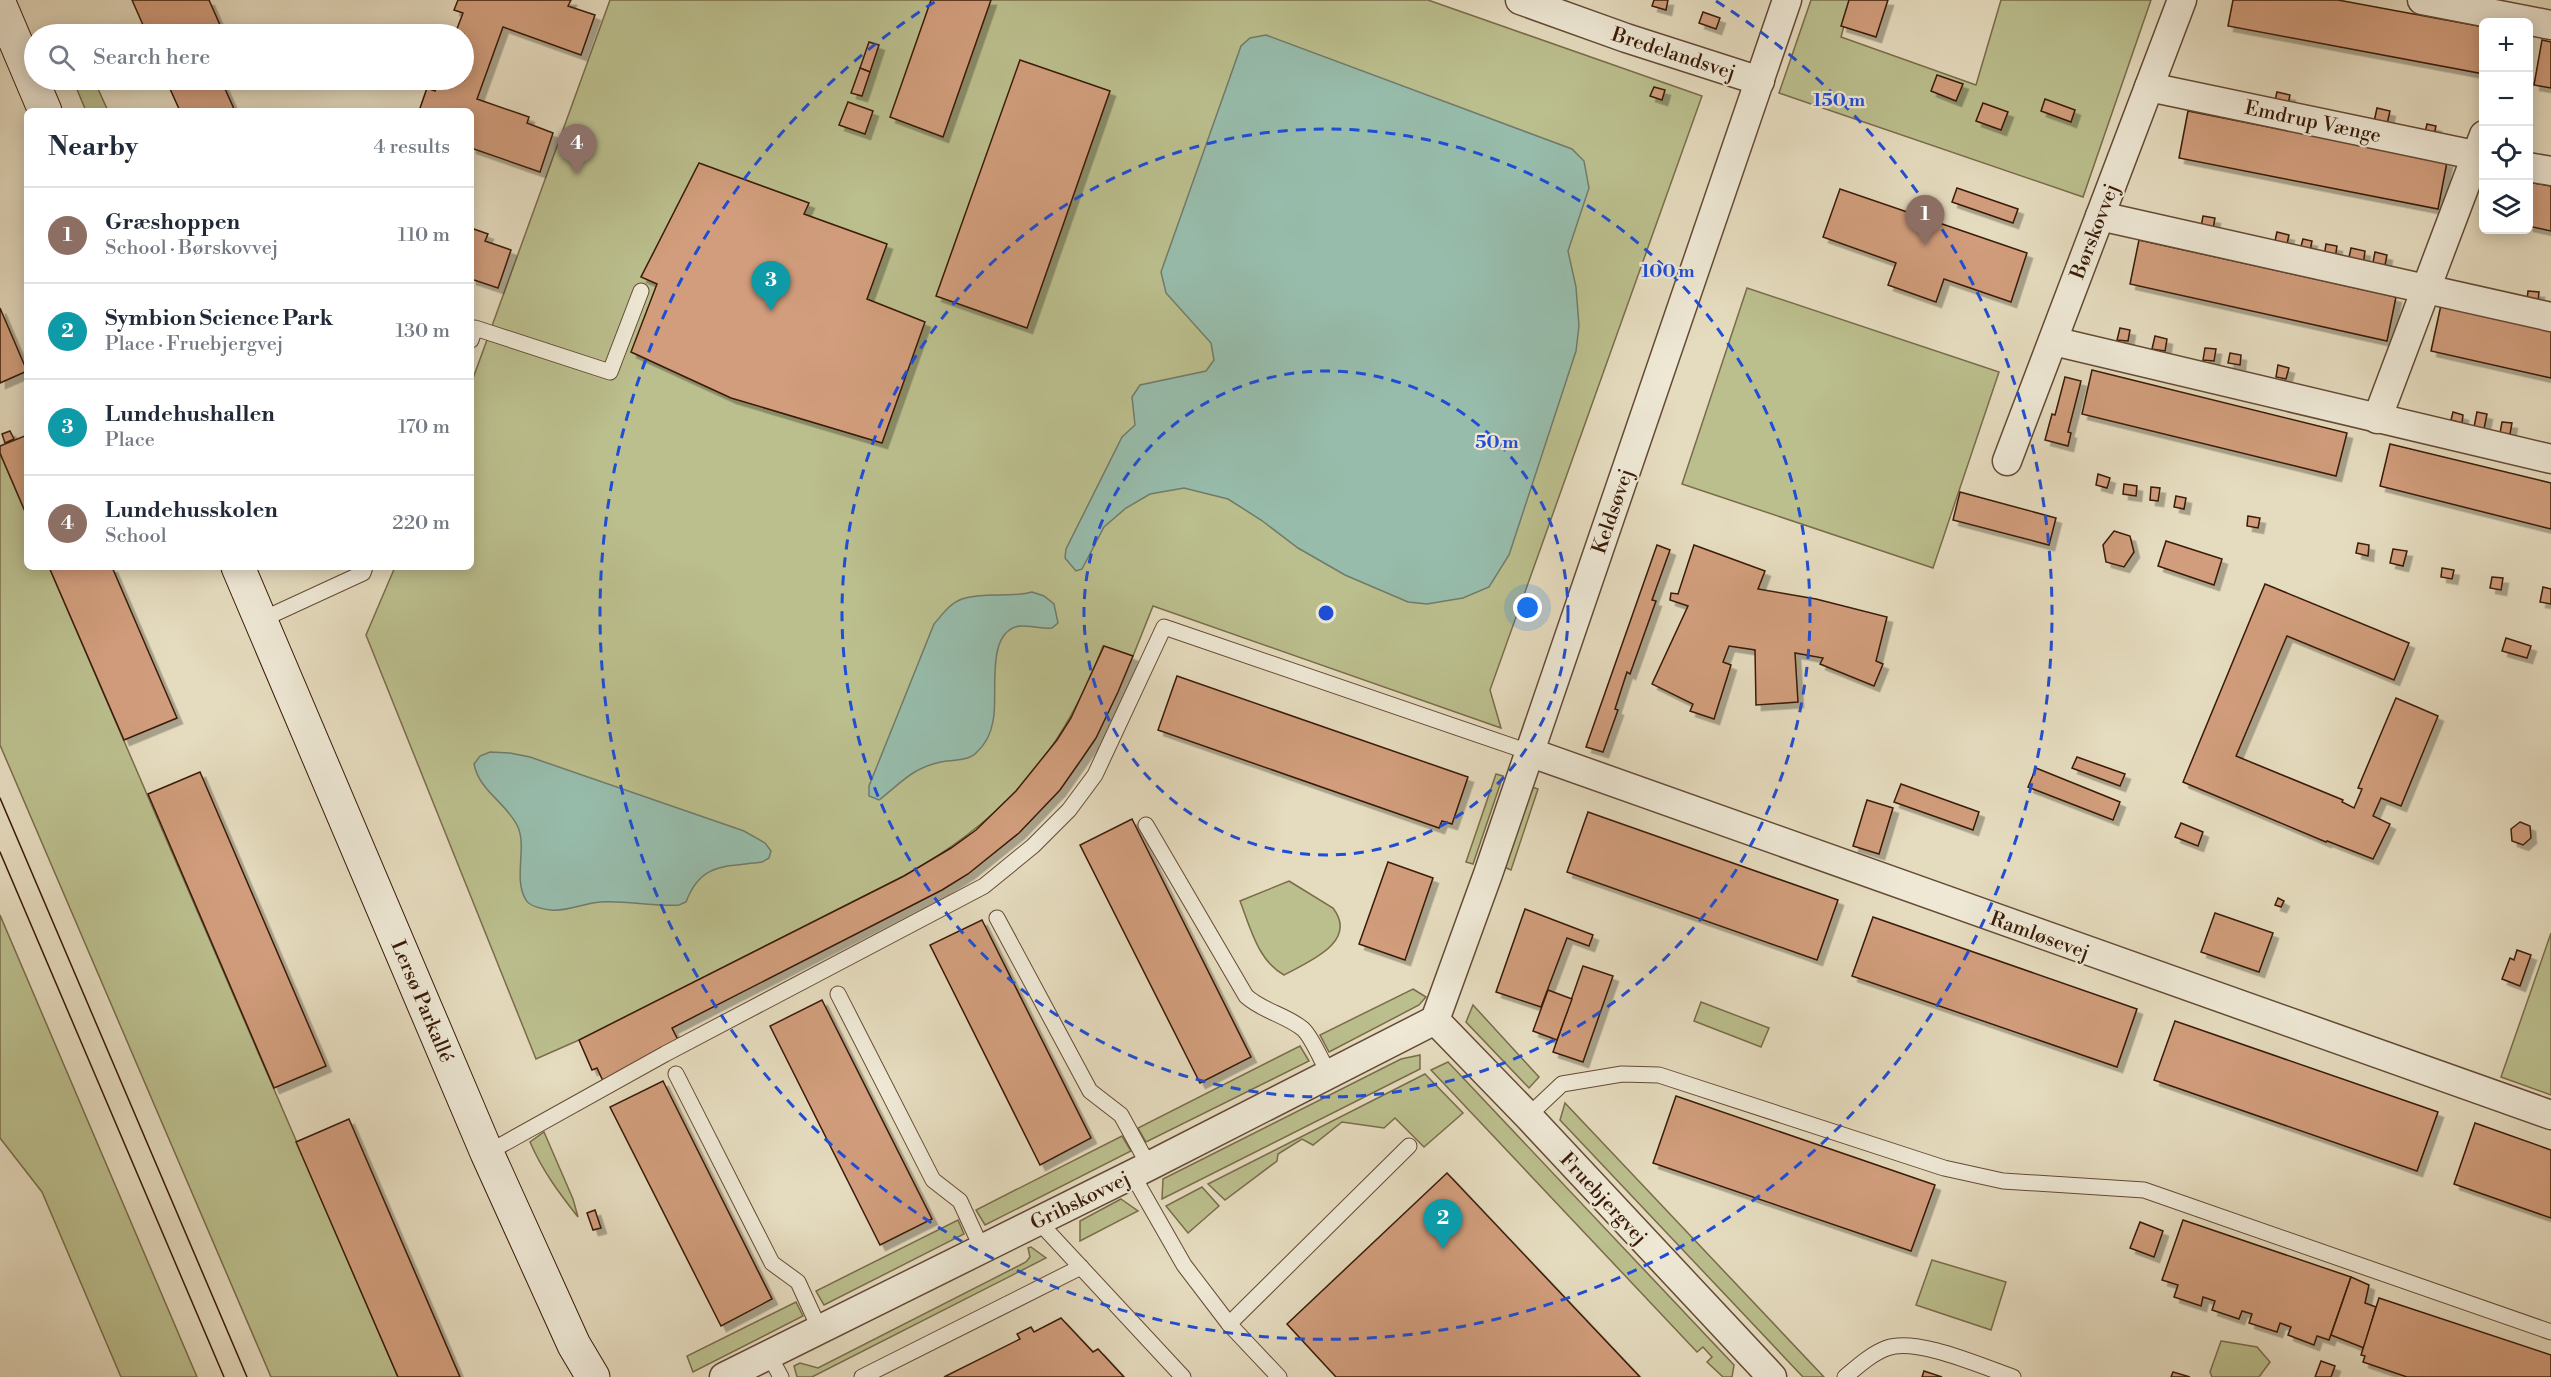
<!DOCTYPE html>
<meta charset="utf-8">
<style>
body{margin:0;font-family:"Libre Bodoni",serif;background:#f6f6f7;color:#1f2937}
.controls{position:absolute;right:18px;top:18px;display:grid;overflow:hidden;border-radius:9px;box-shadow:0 3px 15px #0003}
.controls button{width:54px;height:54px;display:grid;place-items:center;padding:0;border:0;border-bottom:2px solid #e0e1e3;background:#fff;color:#1f2937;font:30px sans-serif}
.you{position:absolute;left:1528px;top:608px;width:21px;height:21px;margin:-15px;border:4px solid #fff;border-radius:50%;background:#1a73e8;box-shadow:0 0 0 9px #1a73e833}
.badge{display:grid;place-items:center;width:39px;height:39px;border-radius:50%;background:#d93025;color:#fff;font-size:20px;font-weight:700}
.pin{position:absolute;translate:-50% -50px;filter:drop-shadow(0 2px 3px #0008)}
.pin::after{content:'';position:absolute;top:32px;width:21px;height:18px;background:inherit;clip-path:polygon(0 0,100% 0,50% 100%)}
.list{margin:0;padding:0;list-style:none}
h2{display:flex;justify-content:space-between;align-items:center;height:78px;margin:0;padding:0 24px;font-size:26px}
h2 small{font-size:20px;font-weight:400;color:#747a83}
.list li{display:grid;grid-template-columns:39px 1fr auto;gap:18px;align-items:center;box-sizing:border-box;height:96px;padding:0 24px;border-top:2px solid #e0e1e3}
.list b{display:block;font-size:22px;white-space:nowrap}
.list p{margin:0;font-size:20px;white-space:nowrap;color:#747a83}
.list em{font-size:20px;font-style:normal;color:#747a83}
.icon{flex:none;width:33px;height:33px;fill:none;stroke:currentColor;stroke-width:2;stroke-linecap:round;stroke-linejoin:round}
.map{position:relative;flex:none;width:2551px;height:1377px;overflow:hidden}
.search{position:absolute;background:#fff;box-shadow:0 3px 15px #0003;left:24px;top:24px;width:450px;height:66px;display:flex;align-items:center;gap:15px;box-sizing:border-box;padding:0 21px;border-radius:33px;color:#747a83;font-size:22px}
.panel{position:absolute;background:#fff;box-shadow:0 3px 15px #0003;left:24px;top:108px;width:450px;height:462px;border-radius:9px}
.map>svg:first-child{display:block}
.green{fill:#bbbe8d;stroke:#7a6c4a;stroke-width:1.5}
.water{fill:#97bcab;stroke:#717b69;stroke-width:1.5}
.building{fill:#d19d7c;stroke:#391a07;stroke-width:1.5;filter:url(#shadow)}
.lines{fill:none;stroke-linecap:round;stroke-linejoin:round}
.lane-casing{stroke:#644a35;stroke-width:17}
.street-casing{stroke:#644a35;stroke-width:31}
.secondary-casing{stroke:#391a07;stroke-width:35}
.lane{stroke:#eee8d5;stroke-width:15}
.street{stroke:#eee8d5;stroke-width:28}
.secondary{stroke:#eee8d5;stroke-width:33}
.tram{stroke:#391a07;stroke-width:1.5}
.ring{fill:none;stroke:#1d4ed8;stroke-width:3;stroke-dasharray:10 8}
.labels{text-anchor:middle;stroke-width:4.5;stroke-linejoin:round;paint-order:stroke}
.street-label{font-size:20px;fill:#391a07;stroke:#eee8d5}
.centre{fill:#1d4ed8;stroke:#eee8d5;stroke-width:3}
.ring-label{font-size:18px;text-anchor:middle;font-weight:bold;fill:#1d4ed8;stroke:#eee8d5;stroke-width:4.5;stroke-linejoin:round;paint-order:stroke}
</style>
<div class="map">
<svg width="2551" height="1377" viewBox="0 0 2551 1377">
<defs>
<filter id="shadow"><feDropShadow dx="5.5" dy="5.5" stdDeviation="0" flood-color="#0004"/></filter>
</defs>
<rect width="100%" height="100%" fill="#e5dbbe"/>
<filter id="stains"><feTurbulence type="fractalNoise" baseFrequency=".00333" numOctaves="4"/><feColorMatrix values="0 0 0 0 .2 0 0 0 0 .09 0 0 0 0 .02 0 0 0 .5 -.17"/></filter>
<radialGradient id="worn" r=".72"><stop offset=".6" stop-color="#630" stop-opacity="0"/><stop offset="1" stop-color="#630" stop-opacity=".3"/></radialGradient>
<!-- green -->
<g class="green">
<path d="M610,0H1428L1702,96L1490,690L1501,728L1153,606L1133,656L1103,646C1062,754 1004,820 904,876L579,1040L536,1059L366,635L395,567H471V384Z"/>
<path d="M1811,0H1851L1841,37L1976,85L2001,0H2151L2083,197L1779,93Z"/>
<path d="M73,80H94L108,111H86Z"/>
<path d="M1747,288L1999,372L1933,568L1682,484Z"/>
<path d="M0,453L27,516V567H49L398,1377H271L0,745Z"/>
<path d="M1496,774L1503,776L1473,864L1466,862Z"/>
<path d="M1532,787L1538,789L1511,870L1504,867Z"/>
<path d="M1289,881L1333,908C1359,942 1308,962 1284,975C1258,961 1250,927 1240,901Z"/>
<path d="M0,915L197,1377H121L42,1192L0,1138Z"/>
<path d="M2551,933V1095L2501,1077Z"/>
<path d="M1413,989L1426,997L1419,1005L1329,1052L1320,1035Z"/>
<path d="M1701,1002L1769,1028L1761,1047L1694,1021Z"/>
<path d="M1473,1005L1539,1077L1529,1088L1466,1022Z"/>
<path d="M1300,1046L1309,1061L1146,1142L1138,1128Z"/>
<path d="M1420,1055V1069L1162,1199L1163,1179L1401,1059Z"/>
<path d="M1448,1062L1734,1365L1732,1377H1723L1707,1362L1712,1357L1703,1347L1697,1352L1431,1070Z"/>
<path d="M1425,1074L1463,1113L1424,1147L1395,1118L1384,1128L1342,1122L1313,1145L1302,1139L1278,1154L1277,1161L1225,1200L1208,1184Z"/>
<path d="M1565,1103L1824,1377H1803L1560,1120Z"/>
<path d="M544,1132L573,1199L578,1217C559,1193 542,1170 530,1142Z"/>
<path d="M1122,1136L1131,1151L985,1225L976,1210Z"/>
<path d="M1202,1187L1219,1206L1188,1233L1166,1206Z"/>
<path d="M1121,1199L1138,1211L1080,1241V1221Z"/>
<path d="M958,1220L964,1234L824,1305L816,1291Z"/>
<path d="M1031,1247L1046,1258L812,1377H797L794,1366L800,1363L818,1368L1026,1262L1030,1257L1028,1248Z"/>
<path d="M1932,1260L2006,1282L1991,1330L1916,1305Z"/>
<path d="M796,1302L803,1316L693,1372L687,1356Z"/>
<path d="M2221,1341L2257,1347L2270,1362L2259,1377H2212L2210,1372Z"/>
</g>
<!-- water -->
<g class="water">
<path d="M1266,35L1572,149L1584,161L1589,188L1568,251L1576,287L1579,326L1576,351L1509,555L1489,587L1463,598L1427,604L1408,602L1345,575L1298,548L1261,520L1228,499L1184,488L1150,494L1126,508L1104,527L1082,569L1076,571L1065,558L1066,549L1122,437L1135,425L1132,397L1140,385L1206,371L1214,360L1211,343L1166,293L1161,272L1241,46L1250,38Z"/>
<path d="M1032,592L1044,596L1054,604L1058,623L1052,628C1042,629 1028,625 1020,626C984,631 999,696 993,721C991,734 986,744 976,753C968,761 952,760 941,762C912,768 901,783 879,800L869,796V786L934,624C942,615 950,603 962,599C984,592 1010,598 1032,592Z"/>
<path d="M490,752L510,753L530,757L744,831L765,843L771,851L769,858L762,862C726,867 701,862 686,902L679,905C652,907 627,900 600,902C584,903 567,912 551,910C543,909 530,907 526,900C513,879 527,849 518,827C507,803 479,791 474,764L480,756Z"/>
</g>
<!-- building -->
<g class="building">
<path d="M132,0H209L224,34H147Z"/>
<path d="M458,0H571L568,6L595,15L581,55L503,27L477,99L529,117L527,123L553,133L540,172L471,148V111H419L427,88L435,91L439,80H464V34H455L463,13L454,10Z"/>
<path d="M931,0H991L943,137L890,117Z"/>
<path d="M1654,0H1668L1666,10L1652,6Z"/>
<path d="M1849,0H1888L1876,37L1841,26Z"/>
<path d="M2233,0H2338L2484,27V74L2228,26Z"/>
<path d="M1703,12L1720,18L1716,29L1699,23Z"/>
<path d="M2542,40L2551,42V88L2534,85Z"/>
<path d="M869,42L879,45L870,72L860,68Z"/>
<path d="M1020,60L1110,91L1027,328L936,296Z"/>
<path d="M860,68L870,72L862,96L851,93Z"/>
<path d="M1937,75L1963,84L1956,101L1931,91Z"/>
<path d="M166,80H221L235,111H180Z"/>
<path d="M1654,87L1665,90L1662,100L1650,96Z"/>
<path d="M2277,92L2290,95L2288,104L2275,101Z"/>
<path d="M2045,99L2075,110L2071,122L2041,111Z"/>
<path d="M848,102L873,111L865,134L839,125Z"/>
<path d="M1983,103L2008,112L2001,130L1976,121Z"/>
<path d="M2377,108L2390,111L2387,124L2374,122Z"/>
<path d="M2188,111L2447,162L2438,209L2179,158Z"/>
<path d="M2427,124L2436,126L2434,135L2425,133Z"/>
<path d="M699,163L809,203L804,214L887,244L867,299L925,322L882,443L731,398L631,352L657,284L641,277Z"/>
<path d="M2528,182L2551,186V231L2528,226Z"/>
<path d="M1957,188L2018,209L2013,223L1952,202Z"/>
<path d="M1840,189L2027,253L2011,302L1944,279L1936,302L1888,285L1896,263L1823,237Z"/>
<path d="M2203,216L2215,218L2213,229L2201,227Z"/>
<path d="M471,228L488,234L485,241L511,250L498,288L471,279Z"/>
<path d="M2277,232L2289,235L2286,248L2274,245Z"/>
<path d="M2303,239L2312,241L2310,251L2300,250Z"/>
<path d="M2139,240L2396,297L2387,341L2130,284Z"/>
<path d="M2326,244L2337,246L2335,259L2324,257Z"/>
<path d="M2351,248L2365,251L2363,265L2348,262Z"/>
<path d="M2375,252L2387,255L2384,270L2372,267Z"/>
<path d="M2528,291L2539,292L2538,302L2527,301Z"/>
<path d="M2441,305L2551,330V378L2431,351Z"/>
<path d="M0,308L27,371L0,383Z"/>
<path d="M2120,328L2130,330L2128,341L2117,340Z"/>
<path d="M2155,336L2167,339L2165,351L2152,349Z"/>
<path d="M2205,348L2216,349L2214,361L2203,360Z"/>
<path d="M2230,353L2241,355L2240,365L2228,363Z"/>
<path d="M2278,365L2289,368L2286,379L2276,377Z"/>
<path d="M2092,370L2347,433L2336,476L2082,414Z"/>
<path d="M2065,377L2081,381L2068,432L2071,433L2068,446L2045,440L2052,414L2055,415Z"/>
<path d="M2453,412L2463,415L2462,423L2451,420Z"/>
<path d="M2477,412L2487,414L2484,429L2474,427Z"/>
<path d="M2502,422L2512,423L2510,434L2500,433Z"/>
<path d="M10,431L14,439L5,443L2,434Z"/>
<path d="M27,435V516L0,453V446Z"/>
<path d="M2390,444L2551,483V529L2380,486Z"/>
<path d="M2098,474L2110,478L2107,488L2096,485Z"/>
<path d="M2124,484L2137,486L2136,496L2123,494Z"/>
<path d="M2151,487L2160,488L2158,501L2150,500Z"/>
<path d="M1960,492L2056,518L2049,545L1953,520Z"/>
<path d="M2176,496L2186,498L2184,509L2174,507Z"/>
<path d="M2248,516L2260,518L2258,528L2247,526Z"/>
<path d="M2114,531L2130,536L2134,552L2124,567L2106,562L2103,545Z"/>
<path d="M2166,541L2222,559L2214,585L2158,566Z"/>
<path d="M2358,543L2369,545L2368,556L2356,553Z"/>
<path d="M1657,545L1670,550L1652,600L1656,601L1630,674L1627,672L1615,709L1618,710L1603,752L1586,747Z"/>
<path d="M1694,545L1765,571L1758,589L1816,599L1887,617L1876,661L1883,664L1874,686L1820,664L1823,658L1795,653L1798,702L1756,705L1755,650L1729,646L1723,662L1731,665L1714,719L1690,711L1693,704L1652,684L1688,606L1670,600L1671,593L1678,594Z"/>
<path d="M2393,549L2407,551L2403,566L2390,563Z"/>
<path d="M49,567H112L177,718L124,740Z"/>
<path d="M2442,568L2454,570L2452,579L2441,577Z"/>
<path d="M2492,577L2503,578L2501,590L2490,588Z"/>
<path d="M2265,584L2409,643L2394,680L2287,636L2236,756L2343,800L2342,802L2354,808L2362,789L2358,788L2396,698L2438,716L2401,806L2381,798L2373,816L2390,824L2373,859L2327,841L2326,842L2183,782Z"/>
<path d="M2543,587L2551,589V604L2540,602Z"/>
<path d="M2506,638L2531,646L2527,658L2502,651Z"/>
<path d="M1104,646L1133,656L1118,692L1096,738L1081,760L1060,790L1019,833L968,874L942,890L672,1028L679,1042L603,1081L597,1068L592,1070L579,1040L904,876L951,848L976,830L1016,791L1057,740L1071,718Z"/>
<path d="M1177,676L1468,777L1452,824L1442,821L1439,828L1158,730Z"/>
<path d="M2077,757L2125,774L2120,786L2072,768Z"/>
<path d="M2036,768L2120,802L2113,820L2028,787Z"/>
<path d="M200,772L326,1066L274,1088L148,794Z"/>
<path d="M1901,784L1979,812L1973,830L1894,802Z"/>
<path d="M1867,800L1893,808L1879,854L1853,846Z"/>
<path d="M1588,812L1838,900L1817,960L1567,872Z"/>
<path d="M1132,819L1251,1057L1200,1083L1080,845Z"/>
<path d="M2520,822L2530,826L2531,838L2523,845L2512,841L2511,829Z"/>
<path d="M2181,823L2203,832L2198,846L2175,837Z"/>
<path d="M1388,862L1433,878L1405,960L1359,944Z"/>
<path d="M2278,898L2284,901L2281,907L2275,905Z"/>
<path d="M1525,909L1593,935L1589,946L1567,938L1541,1007L1496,992Z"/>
<path d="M2215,913L2273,933L2259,972L2201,952Z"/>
<path d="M1873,917L2137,1009L2117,1067L1852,976Z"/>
<path d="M982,920L1091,1138L1040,1165L930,945Z"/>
<path d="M2517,950L2531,955L2520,986L2502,979L2510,958L2514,960Z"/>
<path d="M1583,966L1613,976L1583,1062L1553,1052Z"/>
<path d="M1548,990L1572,999L1557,1040L1533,1031Z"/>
<path d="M822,1000L932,1219L880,1245L770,1026Z"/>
<path d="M2175,1021L2438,1112L2417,1171L2154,1080Z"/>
<path d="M663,1081L772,1299L721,1326L610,1107Z"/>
<path d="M1676,1096L1935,1185L1911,1251L1653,1163Z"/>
<path d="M349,1119L460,1377H398L296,1142Z"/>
<path d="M2475,1123L2551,1150V1218L2454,1184Z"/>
<path d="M1447,1173L1640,1377H1336L1287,1324Z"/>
<path d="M595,1210L601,1228L593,1230L587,1213Z"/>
<path d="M2183,1220L2351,1277L2329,1340L2317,1336L2314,1345L2288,1335L2291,1327L2280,1323L2277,1332L2249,1323L2252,1314L2242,1311L2239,1319L2212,1310L2215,1301L2203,1297L2201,1306L2174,1297L2178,1285L2162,1280Z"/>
<path d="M2140,1222L2163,1231L2154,1257L2130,1248Z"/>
<path d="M2351,1277L2369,1285L2365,1303L2376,1307L2364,1348L2331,1335Z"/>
<path d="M2379,1298L2551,1355V1377H2407L2363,1362L2365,1356L2361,1355Z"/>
<path d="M1061,1318L1093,1352L1098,1349L1124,1377H944L1020,1339L1017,1334L1031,1327L1034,1332Z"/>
<path d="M2321,1361L2335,1366L2331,1377H2315Z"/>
<path d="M1924,1371L1942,1377H1922Z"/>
<path d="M2173,1372L2190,1377H2171Z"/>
</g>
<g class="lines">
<!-- lane casing -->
<g class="lane-casing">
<g id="lane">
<path d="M471,340L475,328L610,372L641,291"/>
<path d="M261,620L363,573L365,567"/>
<path d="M1146,825L1246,996C1262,1011 1286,1015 1303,1029C1312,1037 1322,1062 1329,1074"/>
<path d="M997,918L1090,1091L1121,1115L1149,1166"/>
<path d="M838,994L933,1180L960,1201L982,1249"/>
<path d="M676,1074L772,1263L798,1282L820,1330"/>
<path d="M1528,1116L1562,1084L1622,1074L1659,1075L1944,1168L2003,1181L2144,1190L2551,1332"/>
<path d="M487,1153L665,1054L984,886L1033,846L1069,810L1095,775L1164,627L1529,752"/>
<path d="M1132,1174L1184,1265L1229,1324L1279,1377"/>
<path d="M1038,1221L1183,1377"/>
<path d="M1229,1324L1409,1146"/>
<path d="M769,1355L781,1377"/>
<path d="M862,1377L1081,1267"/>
<path d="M1845,1377C1858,1366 1871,1354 1887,1348C1917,1337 1983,1367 2013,1377"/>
</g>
</g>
<!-- street casing -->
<g class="street-casing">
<g id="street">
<path d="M1520,0L1626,38L1760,81"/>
<path d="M2422,0L2551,25"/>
<path d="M2149,87L2484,157"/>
<path d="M2528,167L2551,171"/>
<path d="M2100,216L2551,317"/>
<path d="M2053,341L2551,459"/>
<path d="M2377,419L2484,135"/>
<path d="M2007,461L2182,0"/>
<path d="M1529,752L2551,1115"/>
<path d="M1435,1020L1488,874L1787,0"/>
<path d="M1435,1020L1528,1116L1772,1377"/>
<path d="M724,1377L1149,1166L1435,1020"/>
</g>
</g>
<!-- secondary casing -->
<g class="secondary-casing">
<g id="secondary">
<path d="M0,5L45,111"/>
<path d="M238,567L487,1153L574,1345L593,1377"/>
</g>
</g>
<!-- lane -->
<use href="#lane" class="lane"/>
<!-- street -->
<use href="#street" class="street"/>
<!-- secondary -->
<use href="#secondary" class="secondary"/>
<!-- tram -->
<g class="tram">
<path d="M0,798L247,1377"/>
<path d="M0,852L224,1377"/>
</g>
</g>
<!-- distance rings -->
<g class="ring">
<circle cx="1326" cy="613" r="242"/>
<circle cx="1326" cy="613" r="484"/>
<path d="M1716 1A726 726 0 1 1 936 1"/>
</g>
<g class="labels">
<!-- street labels -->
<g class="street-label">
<text transform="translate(1674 53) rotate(18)" y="7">Bredelandsvej</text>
<text transform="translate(2313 121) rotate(12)" y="7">Emdrup Vænge</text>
<text transform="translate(2094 231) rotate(-69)" y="7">Børskovvej</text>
<text transform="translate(1612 511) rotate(-71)" y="7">Keldsøvej</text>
<text transform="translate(2040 935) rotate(20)" y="7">Ramløsevej</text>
<text transform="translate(423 1001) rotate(67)" y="7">Lersø Parkallé</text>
<text transform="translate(1604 1198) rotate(47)" y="7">Fruebjergvej</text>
<text transform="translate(1080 1200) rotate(-26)" y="7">Gribskovvej</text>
</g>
</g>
<circle cx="1326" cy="613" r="9" class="centre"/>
<g class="ring-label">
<text x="1839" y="106">150 m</text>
<text x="1668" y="277">100 m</text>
<text x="1497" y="448">50 m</text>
</g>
<rect width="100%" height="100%" filter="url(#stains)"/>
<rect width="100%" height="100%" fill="url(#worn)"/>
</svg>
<div class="controls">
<button>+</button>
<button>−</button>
<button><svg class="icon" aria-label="locate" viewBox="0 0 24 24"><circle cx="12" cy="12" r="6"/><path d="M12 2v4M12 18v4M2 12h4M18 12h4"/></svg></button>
<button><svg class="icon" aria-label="layers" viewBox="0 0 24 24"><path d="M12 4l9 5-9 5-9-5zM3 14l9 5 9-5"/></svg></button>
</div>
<div class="you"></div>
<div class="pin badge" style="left:1925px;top:245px;background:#8d6e63">1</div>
<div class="pin badge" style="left:1443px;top:1249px;background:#0f9aa8">2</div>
<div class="pin badge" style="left:771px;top:311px;background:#0f9aa8">3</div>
<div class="pin badge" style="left:577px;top:174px;background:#8d6e63">4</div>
<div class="search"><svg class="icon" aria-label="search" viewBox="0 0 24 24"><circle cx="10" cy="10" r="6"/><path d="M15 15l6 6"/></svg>Search here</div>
<section class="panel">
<h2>Nearby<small>4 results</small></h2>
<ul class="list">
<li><span class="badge" style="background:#8d6e63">1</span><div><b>Græshoppen</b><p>School · Børskovvej</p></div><em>110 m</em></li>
<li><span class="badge" style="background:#0f9aa8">2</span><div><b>Symbion Science Park</b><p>Place · Fruebjergvej</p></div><em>130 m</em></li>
<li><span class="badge" style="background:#0f9aa8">3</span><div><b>Lundehushallen</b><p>Place</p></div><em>170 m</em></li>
<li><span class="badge" style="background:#8d6e63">4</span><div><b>Lundehusskolen</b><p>School</p></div><em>220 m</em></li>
</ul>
</section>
</div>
